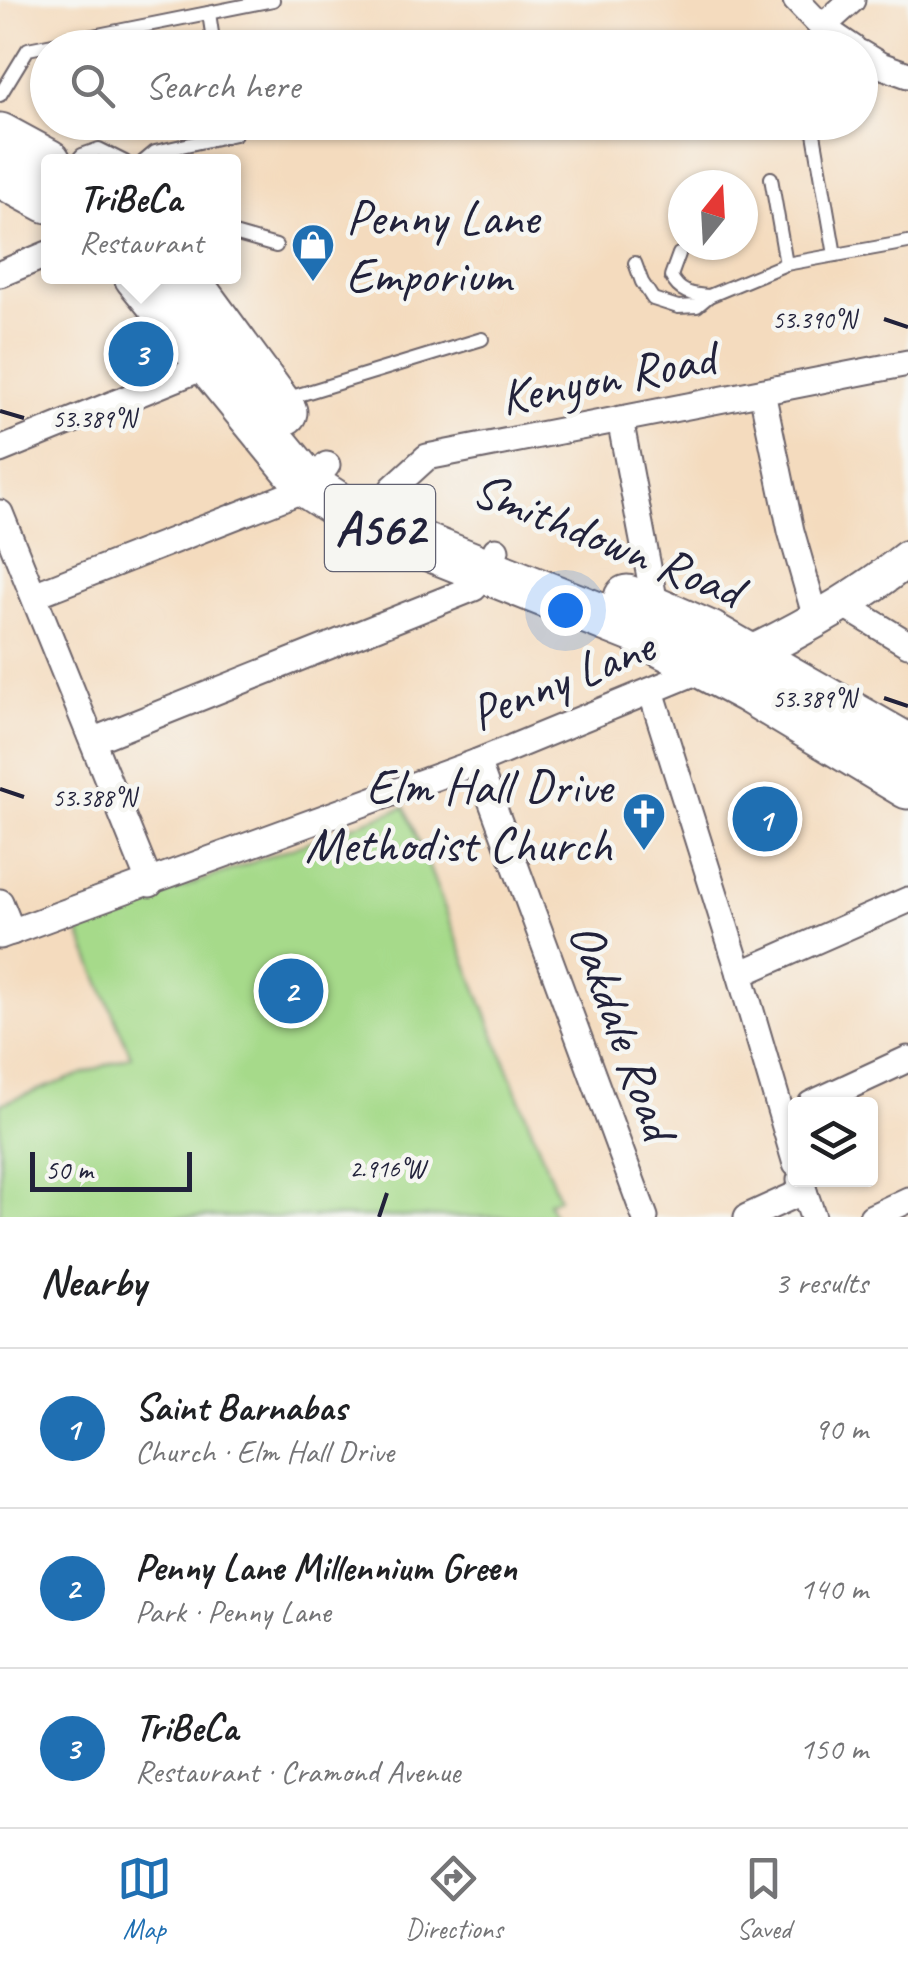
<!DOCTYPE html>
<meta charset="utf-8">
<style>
body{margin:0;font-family:Caveat,sans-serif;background:#f2f2f2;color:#202124}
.controls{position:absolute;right:30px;bottom:30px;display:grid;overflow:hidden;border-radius:10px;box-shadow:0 2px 8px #0004}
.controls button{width:90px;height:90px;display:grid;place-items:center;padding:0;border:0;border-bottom:2px solid #e0e0e0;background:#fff;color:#202124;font:50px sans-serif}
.compass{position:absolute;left:668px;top:170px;width:90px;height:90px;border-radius:50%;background:#fff;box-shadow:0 2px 8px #0004;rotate:18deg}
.scale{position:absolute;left:30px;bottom:25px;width:162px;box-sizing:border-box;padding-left:10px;border:5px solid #22223b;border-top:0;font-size:28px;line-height:35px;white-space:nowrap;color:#22223b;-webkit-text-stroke:8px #f6f6f2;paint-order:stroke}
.you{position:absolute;left:565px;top:610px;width:35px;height:35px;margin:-25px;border:8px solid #fff;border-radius:50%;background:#1a73e8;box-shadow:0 0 0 15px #1a73e833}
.badge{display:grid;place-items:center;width:65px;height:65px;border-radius:50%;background:#1f6fb2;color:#fff;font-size:32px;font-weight:700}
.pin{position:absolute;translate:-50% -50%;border:5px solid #fff;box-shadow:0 2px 10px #0006}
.popup{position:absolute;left:41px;top:154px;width:200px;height:130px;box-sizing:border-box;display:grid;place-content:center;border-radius:10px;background:#fff;filter:drop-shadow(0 2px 8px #0005);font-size:32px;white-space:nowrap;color:#757577}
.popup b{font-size:38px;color:#202124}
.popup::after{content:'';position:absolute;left:50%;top:100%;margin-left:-20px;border:20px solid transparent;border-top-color:#fff}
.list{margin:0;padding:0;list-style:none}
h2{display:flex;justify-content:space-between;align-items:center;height:130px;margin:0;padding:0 40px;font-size:42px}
h2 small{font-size:32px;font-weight:400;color:#757577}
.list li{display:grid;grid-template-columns:65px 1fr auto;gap:30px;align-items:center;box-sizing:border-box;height:160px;padding:0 40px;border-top:2px solid #e0e0e0}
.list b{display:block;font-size:38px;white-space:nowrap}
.list p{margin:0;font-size:32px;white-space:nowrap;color:#757577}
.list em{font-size:32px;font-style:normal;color:#757577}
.icon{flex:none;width:55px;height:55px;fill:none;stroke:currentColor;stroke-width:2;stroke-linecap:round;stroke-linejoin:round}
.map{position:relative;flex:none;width:908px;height:1217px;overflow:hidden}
.search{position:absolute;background:#fff;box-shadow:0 2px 8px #0004;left:30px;right:30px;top:30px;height:110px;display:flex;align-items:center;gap:25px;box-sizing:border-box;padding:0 35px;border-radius:55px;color:#757577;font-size:38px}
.sheet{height:610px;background:#fff}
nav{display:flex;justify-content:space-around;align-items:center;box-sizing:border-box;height:140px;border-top:2px solid #e0e0e0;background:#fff;font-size:28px;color:#757577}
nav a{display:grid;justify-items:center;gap:5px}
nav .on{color:#1f6fb2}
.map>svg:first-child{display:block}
.green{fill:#a6da8a;stroke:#647e62;stroke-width:2.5}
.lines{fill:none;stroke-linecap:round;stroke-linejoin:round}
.lane-casing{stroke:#6c6369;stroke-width:16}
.street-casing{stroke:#6c6369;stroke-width:29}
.secondary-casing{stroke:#6c6369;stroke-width:39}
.highway-casing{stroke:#6c6369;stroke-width:49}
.lane{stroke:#fff;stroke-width:12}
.street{stroke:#fff;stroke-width:25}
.secondary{stroke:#fff;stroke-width:35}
.highway{stroke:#fff;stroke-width:45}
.ticks{fill:none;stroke:#22223b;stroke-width:4}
.labels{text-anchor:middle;stroke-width:9;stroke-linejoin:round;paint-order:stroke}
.shield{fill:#f6f6f2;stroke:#626272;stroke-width:2.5}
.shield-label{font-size:48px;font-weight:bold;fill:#22223b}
.poi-label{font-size:50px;fill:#22223b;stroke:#f6f6f2;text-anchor:start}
.street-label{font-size:50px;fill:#22223b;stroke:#f6f6f2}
.ticks-label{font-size:25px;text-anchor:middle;fill:#22223b;stroke:#f6f6f2;stroke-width:9;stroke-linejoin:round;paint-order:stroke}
</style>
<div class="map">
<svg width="908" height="1217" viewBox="0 0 908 1217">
<rect width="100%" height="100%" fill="#f6f6f2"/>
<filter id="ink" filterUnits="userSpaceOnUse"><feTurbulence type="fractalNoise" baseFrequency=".01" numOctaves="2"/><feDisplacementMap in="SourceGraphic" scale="20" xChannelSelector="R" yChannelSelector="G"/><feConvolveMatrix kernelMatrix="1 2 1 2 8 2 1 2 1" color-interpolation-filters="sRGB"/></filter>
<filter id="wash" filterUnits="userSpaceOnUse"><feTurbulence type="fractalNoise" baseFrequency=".0048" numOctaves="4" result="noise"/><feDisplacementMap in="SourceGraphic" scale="40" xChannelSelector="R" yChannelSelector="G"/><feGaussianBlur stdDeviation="2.25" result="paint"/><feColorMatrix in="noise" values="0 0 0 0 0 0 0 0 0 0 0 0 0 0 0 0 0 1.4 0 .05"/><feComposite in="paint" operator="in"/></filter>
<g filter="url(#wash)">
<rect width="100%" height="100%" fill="#f4dbbe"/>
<!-- green -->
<path class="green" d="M405,807L559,1198L548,1202L554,1217H0V1104L131,1056L76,926Z"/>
</g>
<g filter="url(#ink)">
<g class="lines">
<!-- lane casing -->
<g class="lane-casing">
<g id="lane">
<path d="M207,48L213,40L209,13"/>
<path d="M0,95L28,49L273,0"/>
<path d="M812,122L835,255"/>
<path d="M76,162L82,155L99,149L125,162"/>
<path d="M143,162L155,152L235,134"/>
<path d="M771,178L786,264"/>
<path d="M234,234L276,246"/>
<path d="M679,254L671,276C679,293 692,295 709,296"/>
<path d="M635,263L642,282L653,299L678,307L697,306L709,296L786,264L908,242"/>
<path d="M282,400L482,339"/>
</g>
</g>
<!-- street casing -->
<g class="street-casing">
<g id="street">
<path d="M796,0L822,27L853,48"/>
<path d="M822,27L852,0"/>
<path d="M860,53L880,65L908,75"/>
<path d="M0,274L48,254"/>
<path d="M762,392L791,531L816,618"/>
<path d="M620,419L656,609"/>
<path d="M0,450L209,365"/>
<path d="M393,488L427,457L908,363"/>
<path d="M0,513L150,884"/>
<path d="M34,595L310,487L327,465"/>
<path d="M842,604L908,644"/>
<path d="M651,691L740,974L796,1164"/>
<path d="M94,740L474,588L489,569L496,550"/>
<path d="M477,762L645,1217"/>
<path d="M0,902L12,932"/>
<path d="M0,936L477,762L708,667"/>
<path d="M740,974L908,900"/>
<path d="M811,1104L908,1059"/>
<path d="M800,1180L813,1217"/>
<path d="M747,1217L804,1191"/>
<path d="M872,1217L908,1200"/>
</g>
</g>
<!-- secondary casing -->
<g class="secondary-casing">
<path id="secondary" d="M746,656C803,629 859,597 908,558"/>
</g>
<!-- highway casing -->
<g class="highway-casing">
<g id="highway">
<path d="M0,136L48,162"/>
<path d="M0,174L48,200"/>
<path d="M137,276L310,487L364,522L635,630L748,690L908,786"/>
<path d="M184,276L284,412"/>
<path d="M627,598L710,634L908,747"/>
</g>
</g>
<!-- lane -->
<use href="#lane" class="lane"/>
<!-- street -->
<use href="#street" class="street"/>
<!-- secondary -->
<use href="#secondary" class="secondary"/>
<!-- highway -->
<use href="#highway" class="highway"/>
</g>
</g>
<!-- ticks -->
<path class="ticks" d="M884,319L908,327M0,411L24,418M884,698L908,706M0,789L24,797M379,1217L387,1193"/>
<!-- icons -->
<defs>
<g id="shop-pin" transform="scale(2.25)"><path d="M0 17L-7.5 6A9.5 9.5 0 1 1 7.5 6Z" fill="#1f6fb2" stroke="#f6f6f2"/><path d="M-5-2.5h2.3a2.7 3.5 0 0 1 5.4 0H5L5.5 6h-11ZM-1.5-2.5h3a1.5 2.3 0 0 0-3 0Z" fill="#fff"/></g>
<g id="church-pin" transform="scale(2.25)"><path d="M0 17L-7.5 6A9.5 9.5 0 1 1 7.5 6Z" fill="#1f6fb2" stroke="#f6f6f2"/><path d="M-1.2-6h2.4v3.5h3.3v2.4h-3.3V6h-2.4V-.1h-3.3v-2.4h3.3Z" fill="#fff"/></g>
</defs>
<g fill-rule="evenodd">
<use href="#shop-pin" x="313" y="245"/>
<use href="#church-pin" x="644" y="814"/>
</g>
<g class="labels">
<!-- shield labels -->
<rect class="shield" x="325" y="485" width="110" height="86" rx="8"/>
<g class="shield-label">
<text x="380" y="545">A562</text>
</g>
<!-- poi labels -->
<g class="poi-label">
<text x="346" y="234">Penny Lane<tspan x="346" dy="58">Emporium</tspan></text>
<text x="612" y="803" text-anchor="end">Elm Hall Drive<tspan x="612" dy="58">Methodist Church</tspan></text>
</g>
<!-- street labels -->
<g class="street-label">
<text transform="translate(607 376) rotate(-11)" y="18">Kenyon Road</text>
<text transform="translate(608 538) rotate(22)" y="18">Smithdown Road</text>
<text transform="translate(561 678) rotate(-22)" y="18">Penny Lane</text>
<text transform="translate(624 1030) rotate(70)" y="18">Oakdale Road</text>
</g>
</g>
<g class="ticks-label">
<text x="814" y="328">53.390°N</text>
<text x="94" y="427">53.389°N</text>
<text x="814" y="707">53.389°N</text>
<text x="94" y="806">53.388°N</text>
<text x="387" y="1177">2.916°W</text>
</g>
</svg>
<div class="controls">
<button><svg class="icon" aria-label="layers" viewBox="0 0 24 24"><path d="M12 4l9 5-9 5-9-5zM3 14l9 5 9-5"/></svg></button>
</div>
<svg class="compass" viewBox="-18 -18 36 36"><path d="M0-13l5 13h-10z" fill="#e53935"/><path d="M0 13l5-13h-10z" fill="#757577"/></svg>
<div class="scale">50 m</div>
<div class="you"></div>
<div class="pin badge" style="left:765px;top:819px">1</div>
<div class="pin badge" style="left:291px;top:991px">2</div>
<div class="pin badge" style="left:141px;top:354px">3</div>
<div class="popup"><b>TriBeCa</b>Restaurant</div>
<div class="search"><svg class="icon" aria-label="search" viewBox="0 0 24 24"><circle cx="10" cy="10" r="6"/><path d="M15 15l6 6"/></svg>Search here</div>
</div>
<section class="sheet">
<h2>Nearby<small>3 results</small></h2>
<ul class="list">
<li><span class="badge">1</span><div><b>Saint Barnabas</b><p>Church · Elm Hall Drive</p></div><em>90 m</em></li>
<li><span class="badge">2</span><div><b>Penny Lane Millennium Green</b><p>Park · Penny Lane</p></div><em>140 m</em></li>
<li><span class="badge">3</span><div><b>TriBeCa</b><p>Restaurant · Cramond Avenue</p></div><em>150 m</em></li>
</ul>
</section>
<nav>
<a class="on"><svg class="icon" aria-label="map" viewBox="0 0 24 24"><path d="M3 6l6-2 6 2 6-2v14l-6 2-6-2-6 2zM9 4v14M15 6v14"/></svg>Map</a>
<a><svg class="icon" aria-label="directions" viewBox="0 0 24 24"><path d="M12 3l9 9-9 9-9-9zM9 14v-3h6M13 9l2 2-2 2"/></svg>Directions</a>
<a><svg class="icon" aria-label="saved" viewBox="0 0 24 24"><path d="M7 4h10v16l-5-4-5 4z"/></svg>Saved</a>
</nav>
